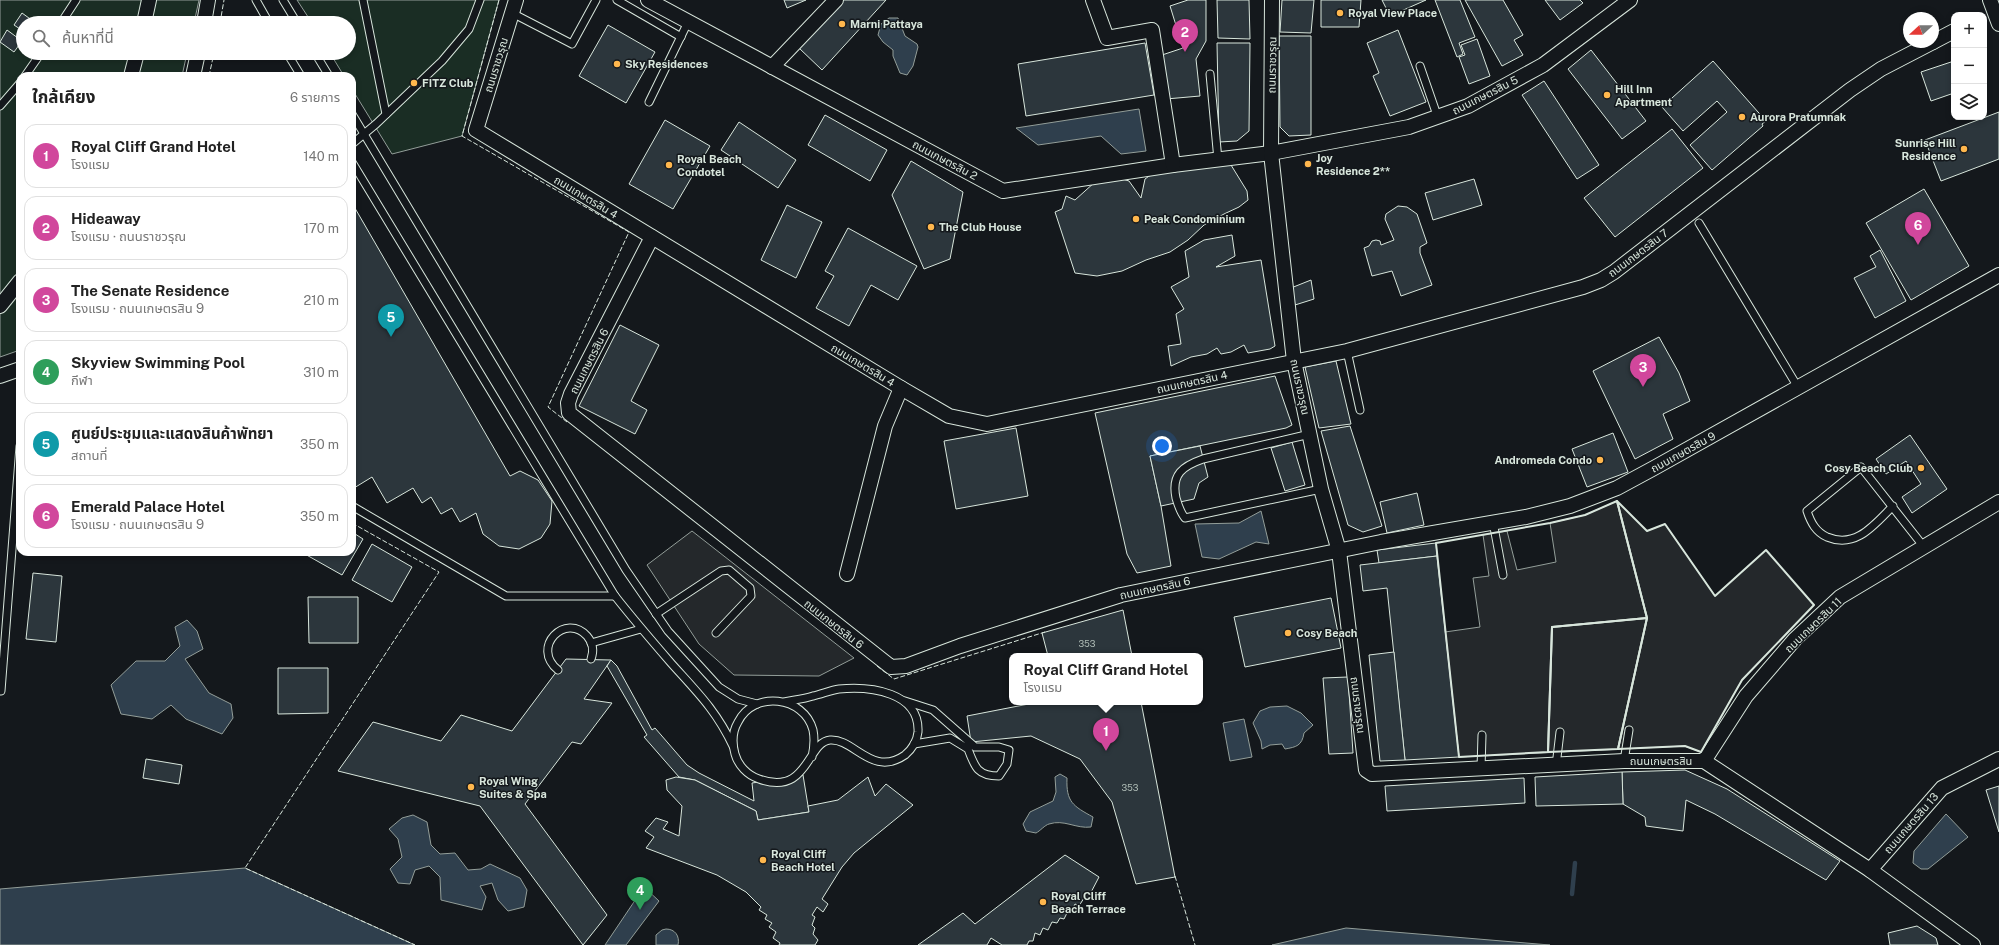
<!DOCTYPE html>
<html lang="th">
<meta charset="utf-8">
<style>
body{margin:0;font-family:"Public Sans","Noto Sans Thai",sans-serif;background:#f6f6f6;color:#222}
.controls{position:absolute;right:12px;top:12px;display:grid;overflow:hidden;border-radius:8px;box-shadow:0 2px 6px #0003}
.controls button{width:36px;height:36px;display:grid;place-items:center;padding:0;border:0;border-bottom:1px solid #e0e0e0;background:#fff;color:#222;font:20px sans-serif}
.compass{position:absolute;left:1903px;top:12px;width:36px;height:36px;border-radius:50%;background:#fff;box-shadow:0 2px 6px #0003;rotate:249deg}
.you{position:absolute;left:1162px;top:446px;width:14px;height:14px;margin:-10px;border:3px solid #fff;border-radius:50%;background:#1a73e8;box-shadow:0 0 0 6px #1a73e833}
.badge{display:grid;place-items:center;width:26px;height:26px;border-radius:50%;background:#b45309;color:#fff;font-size:13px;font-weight:700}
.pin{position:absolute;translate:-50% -33px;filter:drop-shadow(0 1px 2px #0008)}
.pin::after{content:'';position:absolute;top:21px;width:14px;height:12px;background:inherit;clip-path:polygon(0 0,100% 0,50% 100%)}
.popup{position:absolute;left:1009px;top:653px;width:194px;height:52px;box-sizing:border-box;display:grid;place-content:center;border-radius:8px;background:#fff;filter:drop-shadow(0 1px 3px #0005);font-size:13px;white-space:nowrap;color:#767676}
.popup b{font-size:15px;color:#222}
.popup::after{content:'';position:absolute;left:50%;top:100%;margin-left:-8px;border:8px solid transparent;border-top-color:#fff}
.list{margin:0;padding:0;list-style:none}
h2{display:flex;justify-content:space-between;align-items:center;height:52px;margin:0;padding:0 16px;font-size:17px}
h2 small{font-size:13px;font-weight:400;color:#767676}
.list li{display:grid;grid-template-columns:26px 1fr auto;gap:12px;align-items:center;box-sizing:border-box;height:64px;margin:0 8px 8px;padding:0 8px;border:1px solid #e0e0e0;border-radius:12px}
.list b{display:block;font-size:15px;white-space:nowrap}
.list p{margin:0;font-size:13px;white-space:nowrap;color:#767676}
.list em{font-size:13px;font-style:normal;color:#767676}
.icon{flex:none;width:22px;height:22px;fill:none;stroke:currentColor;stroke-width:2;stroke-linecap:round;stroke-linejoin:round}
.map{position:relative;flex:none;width:1999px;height:945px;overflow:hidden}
.search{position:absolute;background:#fff;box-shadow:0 2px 6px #0003;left:16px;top:16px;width:340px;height:44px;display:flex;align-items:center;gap:10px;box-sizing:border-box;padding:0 14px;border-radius:22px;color:#767676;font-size:15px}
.panel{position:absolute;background:#fff;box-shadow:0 2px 6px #0003;left:16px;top:72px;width:340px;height:484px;border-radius:12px}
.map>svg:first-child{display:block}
.green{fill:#1a2d24;stroke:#939e99}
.parking{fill:#24282b;stroke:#939e99}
.water{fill:#2f3f4d;stroke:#939e99}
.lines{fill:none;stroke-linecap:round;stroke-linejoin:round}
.stream{stroke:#2f3f4d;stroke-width:4.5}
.building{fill:#2c363c;stroke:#d8e6dc}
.lane-casing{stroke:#d8e6dc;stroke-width:9}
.street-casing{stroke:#d8e6dc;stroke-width:16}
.lane{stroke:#14181c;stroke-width:7}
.street{stroke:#14181c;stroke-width:14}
.fence{stroke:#d8e6dc;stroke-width:1;stroke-dasharray:5 2;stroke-linecap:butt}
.wall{stroke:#d8e6dc;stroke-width:2}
.poi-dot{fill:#ffb74d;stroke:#14181c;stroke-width:1.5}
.labels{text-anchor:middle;stroke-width:3;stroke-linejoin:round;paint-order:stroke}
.number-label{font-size:9px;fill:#adbab4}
.poi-label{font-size:11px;font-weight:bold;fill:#d8e6dc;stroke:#14181c;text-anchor:start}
.street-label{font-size:11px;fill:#d8e6dc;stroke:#14181c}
</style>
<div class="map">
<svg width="1999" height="945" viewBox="0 0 1999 945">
<rect width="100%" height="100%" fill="#14181c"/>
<!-- green -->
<g class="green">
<path d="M0,0H199L194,23H23V53H187L182,76H20V350L0,357Z"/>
<path d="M297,0H499L462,136L392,154L352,89V76H344L330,53H349V23H312Z"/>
</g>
<!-- parking -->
<g class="parking">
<path d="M1617,501L1647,531L1665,524L1715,596L1766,550L1814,605L1742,680L1701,752L1684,746L1459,757L1445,632L1480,627L1473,578L1489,576L1483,535L1507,531L1517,570L1556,562L1550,523L1585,515Z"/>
<path d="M692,531L854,658L819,676L734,675L699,644L647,565Z"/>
</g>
<!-- water -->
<g class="water">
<path d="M889,18H898L905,36L917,44L918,47L913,66L907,75L900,73L893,56V50L883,42L878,35L881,24Z"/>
<path d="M1139,109L1146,151L1121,154L1101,136L1038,145L1016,128Z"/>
<path d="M1261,511L1269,544L1256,542L1219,559L1202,557L1195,524L1239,523Z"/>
<path d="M187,620L197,631L203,649L185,659L209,693L231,704L233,718L222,734L186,719L171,705L152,719L121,714L111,685L136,661H165L180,646L175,627Z"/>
<path d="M1287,706L1301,713L1313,725L1304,733C1302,746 1296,747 1285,749L1282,744L1270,745L1262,749L1261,741L1253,723L1260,711L1270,707Z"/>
<path d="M1244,719L1252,757L1230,761L1223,723Z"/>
<path d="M1060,774L1067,778C1066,802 1073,806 1093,817L1091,827C1076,829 1064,819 1049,824C1045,825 1040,831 1036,833L1026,831L1023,824L1030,812L1053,801L1056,792L1055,777Z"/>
<path d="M1946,814L1968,837L1928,869H1921L1913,863L1914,851Z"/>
<path d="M413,815L427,822L431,845L440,854L455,853L468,870L481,869L490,864L520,878L527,890L524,907L508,911L498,900L492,883L480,886L486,897L482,910L441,900L440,877L429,866L415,870L410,884L398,883L390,869L402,857L398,839L389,829L402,818Z"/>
<path d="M245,868L415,945H0V889Z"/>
<path d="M644,887L659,901L626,945H605Z"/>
<path d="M1346,928L1550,945H1272Z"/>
<path d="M666,929C675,929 680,936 678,945H656V935L662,930Z"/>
</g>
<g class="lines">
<!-- stream -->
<path class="stream" d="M1572,894L1575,863"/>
</g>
<!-- building -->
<g class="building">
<path d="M784,0H806L787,8Z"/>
<path d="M843,0H886L822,70L799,48Z"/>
<path d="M1188,0H1206V41L1196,59L1200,96L1166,99L1159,56L1183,48L1170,6Z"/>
<path d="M1217,0H1249L1250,39L1218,38Z"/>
<path d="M1282,0H1314L1311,33L1280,32Z"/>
<path d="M1321,0H1361L1359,27H1321Z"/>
<path d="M1382,0H1426L1390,16Z"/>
<path d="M1435,0H1460L1475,37L1459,43L1463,54L1457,57Z"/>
<path d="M1465,0H1503L1523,35L1514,40L1523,55L1502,66Z"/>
<path d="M1545,0H1580L1583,3L1560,20Z"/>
<path d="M22,13L33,21L31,23H23V31L14,25Z"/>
<path d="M608,25L655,52L626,103L579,76Z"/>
<path d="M7,30L22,41L14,52L0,42Z"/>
<path d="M1398,30L1426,102L1390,116L1373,76L1379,73L1367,43Z"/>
<path d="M1279,36H1311V135L1289,136L1280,127Z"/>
<path d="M1477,39L1490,76L1469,84L1459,57L1465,55L1461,45Z"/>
<path d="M1145,43L1154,95L1026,116L1018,64Z"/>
<path d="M1217,43H1250L1249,131L1237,141L1219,142Z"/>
<path d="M1591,50L1646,121L1622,139L1568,69Z"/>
<path d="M1713,61L1766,121L1762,124L1763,126L1712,170L1690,145L1727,112L1717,101L1683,131L1662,107Z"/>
<path d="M1954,61V93L1931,101L1921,72Z"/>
<path d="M1544,81L1599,165L1577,179L1522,95Z"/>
<path d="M1999,112V159L1941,181L1925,140Z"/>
<path d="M825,115L887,150L870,181L808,145Z"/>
<path d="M665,120L710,146L673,209L629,184Z"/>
<path d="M739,122L796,160L778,188L721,150Z"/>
<path d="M1672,129L1703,168L1615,237L1584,198Z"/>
<path d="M911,161L963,192L950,259L924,269L892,195Z"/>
<path d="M1220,163L1231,165L1247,191L1248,200L1239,207L1224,214L1204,225L1188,240L1170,252L1146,260L1122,271L1097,276L1075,273L1055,212L1062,209L1066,196L1075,200L1095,182L1119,178L1129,181L1141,198L1145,179L1152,174Z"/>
<path d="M1474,179L1482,205L1433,220L1425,193Z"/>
<path d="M1924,189L1969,266L1911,300L1866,223Z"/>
<path d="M352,203L510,476L520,471L538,480L552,501L550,524L541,538L519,549L499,546L483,534L476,513L460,522L452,508L441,514L431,497L422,503L413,488L387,503L372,477L354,488L352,484Z"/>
<path d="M787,205L822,222L796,278L761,260Z"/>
<path d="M1398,206L1407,207L1417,214L1427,243L1420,247V253L1432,285L1401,296L1392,271L1372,276L1364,248L1369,246L1372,241L1376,240L1380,241L1381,245L1394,240L1385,219L1386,214Z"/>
<path d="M848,228L917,266L898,300L871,285L849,326L816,308L834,276L825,271Z"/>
<path d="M1232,235L1235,256L1216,267L1261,260L1275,346L1270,349L1248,353L1244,345L1231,352L1221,354L1217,348L1207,354L1191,357L1171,366L1168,346L1181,344L1176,314L1184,309L1171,287L1189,277L1185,251L1204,240Z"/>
<path d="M1880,250L1906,301L1875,318L1854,278L1876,267L1870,256Z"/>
<path d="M1311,280L1314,299L1295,305L1291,288Z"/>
<path d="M620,325L659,345L631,401L647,410L635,434L579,406Z"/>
<path d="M1659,337L1679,373L1690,401L1663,414L1673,439L1635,459L1593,371Z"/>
<path d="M1336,361L1351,424L1319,428L1305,367Z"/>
<path d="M1275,376L1292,425L1286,428L1150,456L1161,506L1171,566L1137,573L1127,554L1095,413Z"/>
<path d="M1350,426L1382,526L1363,532L1348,525L1321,431Z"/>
<path d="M1016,428L1028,496L956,509L944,441Z"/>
<path d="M1613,433L1628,472L1587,487L1572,449Z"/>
<path d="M1910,435L1947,489L1912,513L1902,497L1921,484L1906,461L1886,474L1876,459Z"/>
<path d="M1292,442L1305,485L1285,491L1271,448Z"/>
<path d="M1200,446L1208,477L1199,483L1194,499L1161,506L1150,456Z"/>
<path d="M1417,493L1424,525L1387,533L1380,502Z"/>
<path d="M352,532L363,539L342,575L303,553L352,552Z"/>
<path d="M1436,543L1437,556L1379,563L1377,550Z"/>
<path d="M372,544L412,567L392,602L352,580Z"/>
<path d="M1437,556L1459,757L1405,760L1387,588L1363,591L1360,565Z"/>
<path d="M33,573L62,576L56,642L26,639Z"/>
<path d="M308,597H358V643H309Z"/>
<path d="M1331,598L1341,648L1245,667L1234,617Z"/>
<path d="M1123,610L1132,656H1048L1042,633Z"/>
<path d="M1394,652L1405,760L1380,761L1369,655Z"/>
<path d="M566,659L611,660L584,699L612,703L581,744L572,742L525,804L607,915L583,945L480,806L338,771L373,722L441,741L461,715L512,731Z"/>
<path d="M611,660L617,666L652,730L655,728L687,765L699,773L754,801L752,783L803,775L809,812L758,820L756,811L695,780L679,777L644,737L647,735L607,666Z"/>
<path d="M278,668H328V713L278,714Z"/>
<path d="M1348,677L1353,753L1329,754L1323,678Z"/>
<path d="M1039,702H1141L1175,877L1136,884L1112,802L1080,759L1031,736L971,742L967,716Z"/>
<path d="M146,759L182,765L179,784L143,778Z"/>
<path d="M1685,770L1727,789L1840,861L1826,880L1715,814L1686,800L1683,831L1646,826L1645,817L1623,804L1622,772Z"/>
<path d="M1622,772L1623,804L1536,806L1535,777Z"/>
<path d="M676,777L695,780L756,811L758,820L809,812L808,806L838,800L868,777L875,796L886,784L913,805L854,853L842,867L822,899L828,904L823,912L817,907L812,915L815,917L812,925L815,928L813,934L818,940L815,945H779L780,943L773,938L776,932L769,927L772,923L765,919L767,915L759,910L761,907L746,892L717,875L646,848L654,837L645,831L656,818L668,822L663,829L679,836L682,806L667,790L666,780Z"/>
<path d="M1524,778L1525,803L1387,811L1385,786Z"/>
<path d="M1999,786V832L1986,790Z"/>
<path d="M1065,855L1099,877L1087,900L1084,898L1079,906L1075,904L1071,912L1068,911L1064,919L1060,918L1057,923L1052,922L1048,930L1043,928L1040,935L1035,933L1033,941H1029L1027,945H1002L991,938L987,945H918L963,913L975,924Z"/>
<path d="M1917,926L1936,938L1938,945H1890L1888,933Z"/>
</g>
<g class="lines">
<!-- lane casing -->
<g class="lane-casing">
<g id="lane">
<path d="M256,0L269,23"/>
<path d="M283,0L297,23"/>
<path d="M363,0L386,114"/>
<path d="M617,0L681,37"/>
<path d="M512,13L572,44L596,0"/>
<path d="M61,23L76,0"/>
<path d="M287,53L301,76"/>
<path d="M315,53L329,76"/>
<path d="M1420,66L1438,118"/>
<path d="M1210,74L1218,160"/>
<path d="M25,76L41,53"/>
<path d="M649,102L688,22"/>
<path d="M0,106L20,83"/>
<path d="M352,114L626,570L668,631L719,687L738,699L757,704"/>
<path d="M352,144L376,124L442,61L469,29L480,0"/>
<path d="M352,162L615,596C633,619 652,641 671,663C697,692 716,710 733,746"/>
<path d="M1699,223L1799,389"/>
<path d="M1347,351L1360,410"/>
<path d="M1310,434L1203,459C1183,466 1171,474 1176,498C1178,505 1180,512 1185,518L1321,489"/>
<path d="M352,506L506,596H615"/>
<path d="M1893,506C1874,525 1856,549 1827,537C1816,532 1811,523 1807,511L1861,467L1924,547"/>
<path d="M1493,522L1503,575"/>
<path d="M656,614L721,571L729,570L750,588L751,596L716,633"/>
<path d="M591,643L641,629"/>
<path d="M558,670C530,647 566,612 587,636C593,643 594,651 591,659"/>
<path d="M1,691L20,446"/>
<path d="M905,701L933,710L975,747H999L1009,750L1007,764L999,776C978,776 975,768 968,749L950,738L914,744"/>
<path d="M784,702C794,700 804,699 813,696C822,694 831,690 839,689C870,686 920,692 918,732C917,742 912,749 905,755C872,778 854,738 830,740C807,742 808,797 759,779C747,775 738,765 735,754C732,743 732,732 738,722C754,690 804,696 813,730C815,740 814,748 812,757"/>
<path d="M1624,761L1629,730"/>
<path d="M1556,766L1560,732"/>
<path d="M1481,769L1482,735"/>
</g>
</g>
<!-- street casing -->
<g class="street-casing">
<g id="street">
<path d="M516,0L476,130L901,388L949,416L987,424L1347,351L1583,287L1601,280L1614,272L1850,90L1881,69L1933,42"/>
<path d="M648,0L1003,191L1173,165L1271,153L1409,127L1468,106L1543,65L1630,0"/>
<path d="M1093,0L1107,38L1152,30L1173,165"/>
<path d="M1272,0L1271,153L1294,361L1321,489L1339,551L1366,770L1372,774L1624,761H1704L1870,870L1973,945"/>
<path d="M1990,0L1999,24"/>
<path d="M144,23L149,0"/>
<path d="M204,23L208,0"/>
<path d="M1933,42L1954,31"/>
<path d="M772,67L836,0"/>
<path d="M131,76L137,53"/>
<path d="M193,76L198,53"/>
<path d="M652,237L571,394L568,403L569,413L891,667L906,666L960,646L1121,595L1381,542L1526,517L1570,506L1617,488L1654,468L1999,275"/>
<path d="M0,306L20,281"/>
<path d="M0,376L20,369"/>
<path d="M847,574L885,426L901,388"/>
<path d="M1704,761L1746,696L1795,639L1840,597L1999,502"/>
<path d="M1870,870L1942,788L1999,759"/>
</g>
</g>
<!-- lane -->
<use href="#lane" class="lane"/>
<!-- street -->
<use href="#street" class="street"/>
<!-- fence -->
<g class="fence">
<path d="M499,0L462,136L629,232L548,407L567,422"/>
<path d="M220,23L224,0"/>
<path d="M209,76L214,53"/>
<path d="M352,523L439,572L245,868L415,945"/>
<path d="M877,666L894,679L1045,632"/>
<path d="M1175,876L1195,945"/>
</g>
<!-- wall -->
<g class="wall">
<path d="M1617,501L1647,618L1552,627L1548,752L1459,757L1436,543L1550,523L1585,515Z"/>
<path d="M1617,501L1647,531L1665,524L1715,596L1766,550L1814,605L1742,680L1701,752L1685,746L1618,749L1647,618Z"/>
<path d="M1647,618L1618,749L1548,752L1552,627Z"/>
</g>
</g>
<!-- markers -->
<g class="poi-dot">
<circle cx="1340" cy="13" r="4"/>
<circle cx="842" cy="24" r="4"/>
<circle cx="617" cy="64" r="4"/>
<circle cx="414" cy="83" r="4"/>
<circle cx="1607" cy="95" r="4"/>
<circle cx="1742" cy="117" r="4"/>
<circle cx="1964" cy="149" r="4"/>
<circle cx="1308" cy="164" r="4"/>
<circle cx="669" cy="165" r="4"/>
<circle cx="1136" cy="219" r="4"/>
<circle cx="931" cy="227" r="4"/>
<circle cx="1600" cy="460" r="4"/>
<circle cx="1921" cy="468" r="4"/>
<circle cx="1288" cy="633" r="4"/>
<circle cx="471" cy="787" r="4"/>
<circle cx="763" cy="860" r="4"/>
<circle cx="1043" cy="902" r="4"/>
</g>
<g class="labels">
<!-- number labels -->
<g class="number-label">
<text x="1087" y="647">353</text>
<text x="1130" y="791">353</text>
</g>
<!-- poi labels -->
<g class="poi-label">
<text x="1348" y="17">Royal View Place</text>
<text x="850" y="28">Marni Pattaya</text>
<text x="625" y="68">Sky Residences</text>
<text x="422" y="87">FITZ Club</text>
<text x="1615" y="93">Hill Inn<tspan x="1615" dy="13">Apartment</tspan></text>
<text x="1750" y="121">Aurora Pratumnak</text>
<text x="1956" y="147" text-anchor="end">Sunrise Hill<tspan x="1956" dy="13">Residence</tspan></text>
<text x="1316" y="162">Joy<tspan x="1316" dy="13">Residence 2**</tspan></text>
<text x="677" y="163">Royal Beach<tspan x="677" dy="13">Condotel</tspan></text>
<text x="1144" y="223">Peak Condominium</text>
<text x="939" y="231">The Club House</text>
<text x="1592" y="464" text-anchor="end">Andromeda Condo</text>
<text x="1913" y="472" text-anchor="end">Cosy Beach Club</text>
<text x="1296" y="637">Cosy Beach</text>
<text x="479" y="785">Royal Wing<tspan x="479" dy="13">Suites &amp; Spa</tspan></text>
<text x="771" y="858">Royal Cliff<tspan x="771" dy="13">Beach Hotel</tspan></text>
<text x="1051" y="900">Royal Cliff<tspan x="1051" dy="13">Beach Terrace</tspan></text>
</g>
<!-- street labels -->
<g class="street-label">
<text transform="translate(496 65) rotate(-73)" y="4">ถนนราชวรุณ</text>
<text transform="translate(1272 65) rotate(-89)" y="4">ถนนราชวรุณ</text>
<text transform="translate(1485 95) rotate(-27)" y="4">ถนนเกษตรสิน 5</text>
<text transform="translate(945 160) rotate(28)" y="4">ถนนเกษตรสิน 2</text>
<text transform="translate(586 197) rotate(31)" y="4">ถนนเกษตรสิน 4</text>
<text transform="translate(1638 253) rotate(-37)" y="4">ถนนเกษตรสิน 7</text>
<text transform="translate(589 361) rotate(-63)" y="4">ถนนเกษตรสิน 6</text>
<text transform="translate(863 365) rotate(31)" y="4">ถนนเกษตรสิน 4</text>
<text transform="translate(1192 382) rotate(-12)" y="4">ถนนเกษตรสิน 4</text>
<text transform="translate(1300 387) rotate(78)" y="4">ถนนราชวรุณ</text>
<text transform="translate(1683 452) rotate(-29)" y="4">ถนนเกษตรสิน 9</text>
<text transform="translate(1155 588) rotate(-12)" y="4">ถนนเกษตรสิน 6</text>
<text transform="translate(834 624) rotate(38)" y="4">ถนนเกษตรสิน 6</text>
<text transform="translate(1813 625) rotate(-44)" y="4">ถนนเกษตรสิน 11</text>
<text transform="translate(1358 705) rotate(83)" y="4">ถนนราชวรุณ</text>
<text x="1661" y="765">ถนนเกษตรสิน</text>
<text transform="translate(1911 823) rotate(-49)" y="4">ถนนเกษตรสิน 13</text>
</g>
</g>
</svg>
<div class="controls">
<button>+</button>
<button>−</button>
<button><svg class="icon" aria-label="layers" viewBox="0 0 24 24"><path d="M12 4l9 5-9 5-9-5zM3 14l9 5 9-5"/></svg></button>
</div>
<svg class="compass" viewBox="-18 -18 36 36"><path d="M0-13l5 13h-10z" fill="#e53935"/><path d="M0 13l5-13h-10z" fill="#767676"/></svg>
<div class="you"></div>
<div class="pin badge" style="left:1106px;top:751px;background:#d1479c">1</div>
<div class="popup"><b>Royal Cliff Grand Hotel</b>โรงแรม</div>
<div class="pin badge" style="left:1185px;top:52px;background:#d1479c">2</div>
<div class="pin badge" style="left:1643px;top:387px;background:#d1479c">3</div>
<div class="pin badge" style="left:640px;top:910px;background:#2e9e5b">4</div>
<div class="pin badge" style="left:391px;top:337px;background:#0f9aa8">5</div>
<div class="pin badge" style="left:1918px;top:245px;background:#d1479c">6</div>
<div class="search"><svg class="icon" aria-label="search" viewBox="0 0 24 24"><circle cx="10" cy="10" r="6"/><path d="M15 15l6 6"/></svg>ค้นหาที่นี่</div>
<section class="panel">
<h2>ใกล้เคียง<small>6 รายการ</small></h2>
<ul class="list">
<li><span class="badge" style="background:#d1479c">1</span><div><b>Royal Cliff Grand Hotel</b><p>โรงแรม</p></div><em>140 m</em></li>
<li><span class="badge" style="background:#d1479c">2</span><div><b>Hideaway</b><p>โรงแรม · ถนนราชวรุณ</p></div><em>170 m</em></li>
<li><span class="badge" style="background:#d1479c">3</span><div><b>The Senate Residence</b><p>โรงแรม · ถนนเกษตรสิน 9</p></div><em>210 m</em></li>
<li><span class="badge" style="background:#2e9e5b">4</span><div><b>Skyview Swimming Pool</b><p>กีฬา</p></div><em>310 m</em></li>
<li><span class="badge" style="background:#0f9aa8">5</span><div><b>ศูนย์ประชุมและแสดงสินค้าพัทยา</b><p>สถานที่</p></div><em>350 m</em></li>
<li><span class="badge" style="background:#d1479c">6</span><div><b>Emerald Palace Hotel</b><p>โรงแรม · ถนนเกษตรสิน 9</p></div><em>350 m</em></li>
</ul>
</section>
</div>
